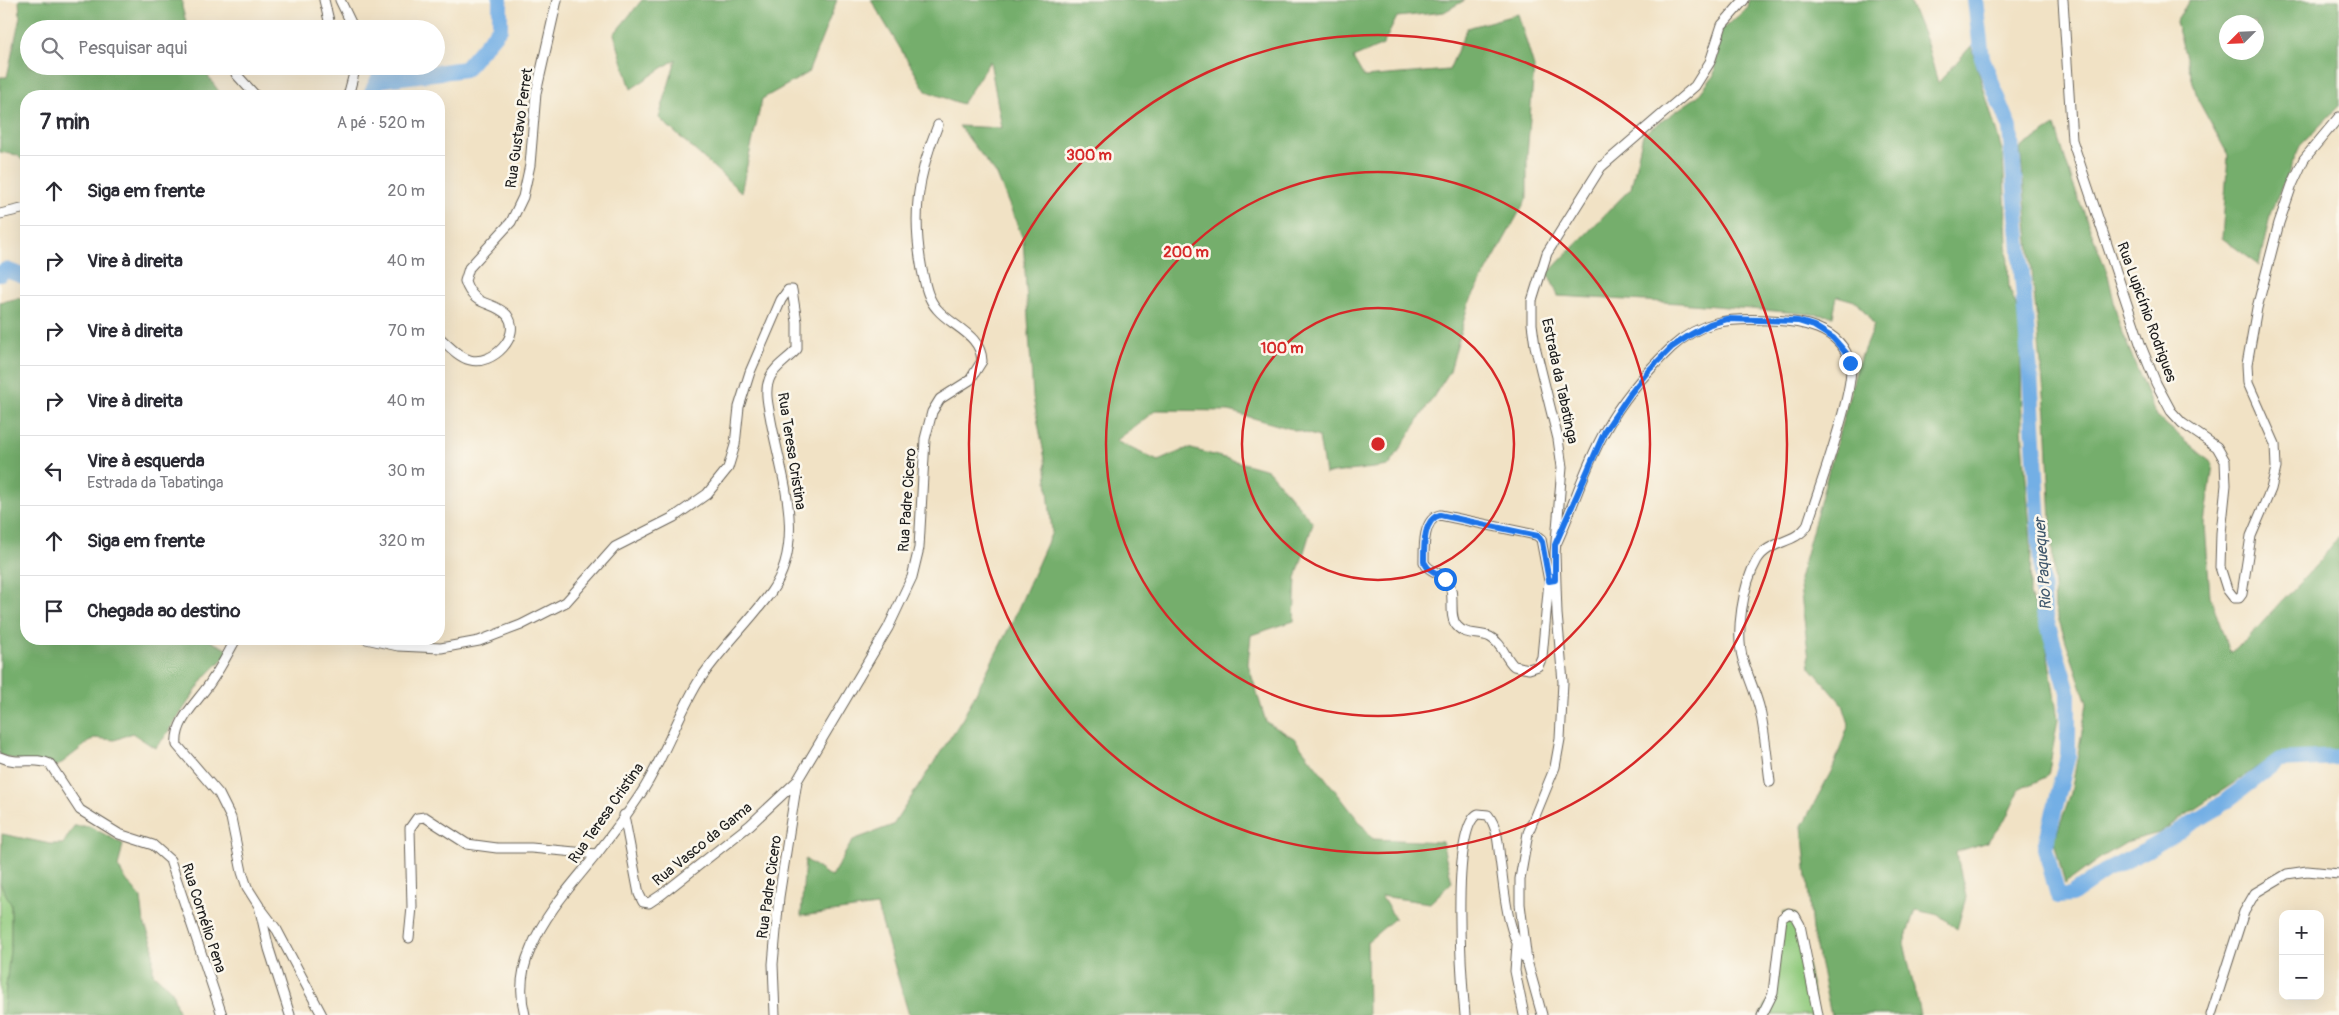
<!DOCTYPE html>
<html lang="pt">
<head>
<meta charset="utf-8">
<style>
	:root { --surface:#fff; --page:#f2f2f3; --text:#2b2b33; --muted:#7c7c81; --line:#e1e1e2 }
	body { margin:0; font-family:Pangolin,sans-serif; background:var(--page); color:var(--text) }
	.controls { position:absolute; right:15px; bottom:15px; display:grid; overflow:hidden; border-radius:10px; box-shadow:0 5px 20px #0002 }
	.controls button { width:45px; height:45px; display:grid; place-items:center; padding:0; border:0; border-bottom:1px solid var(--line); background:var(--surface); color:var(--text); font:25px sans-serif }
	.compass { position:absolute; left:2219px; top:15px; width:45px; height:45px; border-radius:50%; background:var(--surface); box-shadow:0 5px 20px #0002; rotate:246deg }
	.stop { position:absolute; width:15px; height:15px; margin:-11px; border:4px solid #1a73e8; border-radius:50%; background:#fff }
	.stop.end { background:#1a73e8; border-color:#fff; box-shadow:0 1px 5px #0008 }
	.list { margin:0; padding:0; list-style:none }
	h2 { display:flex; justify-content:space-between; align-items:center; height:65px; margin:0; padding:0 20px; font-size:21px }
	h2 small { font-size:16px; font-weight:400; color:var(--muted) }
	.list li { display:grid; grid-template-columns:32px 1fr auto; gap:15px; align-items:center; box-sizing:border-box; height:70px; padding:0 20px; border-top:1px solid var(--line) }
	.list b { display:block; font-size:19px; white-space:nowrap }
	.list p { margin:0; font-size:16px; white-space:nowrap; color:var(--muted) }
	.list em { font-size:16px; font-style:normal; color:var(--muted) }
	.icon { flex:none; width:28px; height:28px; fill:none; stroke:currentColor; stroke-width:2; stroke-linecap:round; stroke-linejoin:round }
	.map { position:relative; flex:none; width:2339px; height:1015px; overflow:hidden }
	.search { position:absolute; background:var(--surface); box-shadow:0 5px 20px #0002; left:20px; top:20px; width:425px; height:55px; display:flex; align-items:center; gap:12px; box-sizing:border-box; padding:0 18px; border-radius:28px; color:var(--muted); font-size:19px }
	.panel { position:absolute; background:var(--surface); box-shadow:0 5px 20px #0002; left:20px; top:90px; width:425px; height:555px; border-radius:20px }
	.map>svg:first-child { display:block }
	.green { fill:#90ca7d; stroke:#56734c }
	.forest { fill:#74ae6c; stroke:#486544; fill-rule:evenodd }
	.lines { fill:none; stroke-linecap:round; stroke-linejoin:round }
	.river { stroke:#73afe5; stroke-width:16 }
	.minor-casing { stroke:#676157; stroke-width:11 }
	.minor { stroke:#fff; stroke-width:9 }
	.route { stroke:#1a73e8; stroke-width:6 }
	.ring { fill:none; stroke:#d62828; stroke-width:2.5 }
	.labels { text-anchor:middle; stroke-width:5; stroke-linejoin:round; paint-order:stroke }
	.street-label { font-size:15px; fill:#1c1c1c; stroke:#fbf7ec }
	.water-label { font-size:16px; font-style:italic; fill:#3f576c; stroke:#fbf7ec }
	.centre { fill:#d62828; stroke:#fbf7ec; stroke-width:2.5 }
	.ring-label { font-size:15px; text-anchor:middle; font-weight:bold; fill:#d62828; stroke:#fbf7ec; stroke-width:5; stroke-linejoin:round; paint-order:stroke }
</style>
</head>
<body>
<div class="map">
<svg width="2339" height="1015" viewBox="0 0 2339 1015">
	<rect width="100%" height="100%" fill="#fbf7ec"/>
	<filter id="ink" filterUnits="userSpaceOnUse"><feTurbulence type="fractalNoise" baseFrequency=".02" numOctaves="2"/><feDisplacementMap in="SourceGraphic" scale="10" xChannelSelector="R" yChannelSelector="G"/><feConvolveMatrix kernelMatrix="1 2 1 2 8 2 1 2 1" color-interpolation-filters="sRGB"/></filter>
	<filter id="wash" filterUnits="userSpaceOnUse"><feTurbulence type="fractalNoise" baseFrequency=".0096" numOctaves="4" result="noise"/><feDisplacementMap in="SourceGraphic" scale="20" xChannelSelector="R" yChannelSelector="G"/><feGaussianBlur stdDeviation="1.12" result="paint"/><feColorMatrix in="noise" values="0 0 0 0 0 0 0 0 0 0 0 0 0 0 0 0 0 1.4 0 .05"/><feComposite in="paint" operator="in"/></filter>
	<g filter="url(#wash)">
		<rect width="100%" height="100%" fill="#f1e2c5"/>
		<!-- green -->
		<path class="green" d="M0 883 11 904V941L3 1015H0Z
			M1784 911 1796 914 1818 1015H1760L1774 993Z"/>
		<!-- forest -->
		<path class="forest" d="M19 0H182V7L188 29H29V66H201L222 96H26V164L17 155 0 152V77H7L20 17Z
			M642 0H837L808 73 762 99 741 192 659 118 676 59 631 89 614 34Z
			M871 0H1465L1444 12 1397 17 1383 45 1353 58 1364 77 1449 70 1467 28 1518 14 1534 67 1527 156V198L1468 305 1450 371 1389 466 1325 474 1319 437 1229 411 1156 410 1116 441 1158 461 1188 448 1268 470 1313 523 1296 578 1294 621 1251 635 1248 664 1266 722 1294 738 1373 839 1442 842 1452 882 1430 903 1381 896 1395 918 1367 942 1368 1015H909L877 906 801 916 805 859 831 877 853 840 893 825 963 718 1013 620 1052 532 1045 459 1033 397 1023 239 997 175 959 126 1002 128 990 61 962 104 926 91Z
			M1749 0H1909L1927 44 1938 83 1971 46 2003 154 2009 287 2020 316 2022 428 2031 542 2030 594 2044 630 2058 719 2048 776 2020 789 2005 820 1987 842 1956 852 1966 897 1957 929 1939 915 1915 910 1904 943 1920 1015H1831L1812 930 1802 826 1833 768 1849 724 1843 705 1810 667 1799 579 1858 364 1874 325 1858 302 1837 296 1833 316 1680 303 1558 296 1548 273 1631 188 1643 134 1698 96 1714 75 1721 30 1748 8Z
			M2190 0H2339V106L2300 146 2271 211 2259 265 2222 238 2228 155 2198 100 2176 22ZM2226 22H2256V52H2226Z
			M2055 126 2073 184 2108 275 2119 324 2156 416 2213 464 2205 524 2210 596 2230 653 2245 641 2321 560 2339 536V751L2277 754 2159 833 2129 841 2099 859 2065 884 2054 841 2071 793 2087 703 2055 609 2046 415 2020 148Z
			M20 298 26 303V639H206L231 651 205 677 164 738 155 748 132 733 115 740 94 738 58 766 27 763 0 755V302Z
			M74 826H89L123 844 118 867 127 881 141 898 144 923 153 944V973L172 991 179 1015H3L11 941V904L0 883 2 834 50 844H63Z"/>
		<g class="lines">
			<!-- river -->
			<path class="river" d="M1975 0 1982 58 2010 128 2030 373 2044 612 2068 692V755L2045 848 2058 896 2071 895 2104 872 2147 850 2214 810 2280 760 2339 757
				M370 96 378 80 465 69 500 28V0
				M0 274 6 270 26 277"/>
		</g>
	</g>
	<g filter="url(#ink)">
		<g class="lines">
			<defs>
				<path id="minor" d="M324 0 331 29
					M340 0 354 29
					M2063 0 2072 140 2141 346 2156 383 2171 411 2182 423 2217 447 2225 461 2226 485 2221 533 2220 567 2227 589 2234 598H2239L2242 594 2251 536 2271 489 2276 468 2275 444 2248 383 2247 364 2257 308 2279 223 2292 185 2304 159 2339 117
					M235 66 236 74 255 95
					M348 96 356 66
					M0 214 26 208
					M439 337C448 345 458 357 470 360 492 366 523 336 507 315 492 300 474 308 465 281L469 268 511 222 523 197 530 165 536 93 557 0
					M1440 515 1536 535 1541 539 1549 581 1542 657 1538 666 1529 669 1514 666C1505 658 1502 643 1490 637 1480 632 1465 636 1457 626 1447 615 1457 594 1447 581 1441 572 1428 572 1424 562 1424 547 1423 519 1440 515Z
					M1557 542C1574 505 1585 466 1605 431 1622 400 1646 372 1671 348 1702 320 1729 318 1769 320 1800 321 1841 327 1850 363 1857 386 1816 497 1807 526 1795 544 1769 540 1757 560 1743 584 1735 633 1743 660 1748 677 1756 693 1760 710 1765 734 1767 758 1770 782
					M236 639C228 653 221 667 212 680 200 700 174 720 177 745L219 794 231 818 242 872 247 887 259 906 269 949 290 1015
					M366 639 398 646 441 648 479 641 521 625 566 602 615 547 674 517 707 494 728 468 735 445 739 407 750 372 781 300 788 290H792L797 322V349C789 359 773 367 769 380 764 392 769 409 771 421 781 475 807 541 771 592 748 624 718 651 697 684 678 716 665 754 645 787 631 810 613 833 596 855 572 885 546 912 531 948 521 970 519 992 525 1015
					M0 757C20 766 33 756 50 764L80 810 119 834 153 845 170 860 222 1015
					M624 815 639 894 643 902 649 903 661 895 750 825 797 781
					M262 910 277 930 322 1015
					M409 938 412 907 410 828 417 818 425 817 467 844 497 848H531L597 854
					M1517 945 1515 971 1524 1015
					M775 1015 773 964 779 897 797 781 888 628 912 577 919 548 925 439 932 412 940 399 970 380 982 361C981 334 952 327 937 309 927 298 925 283 922 270 912 216 917 176 938 125
					M1465 1015C1462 984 1450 827 1478 814L1488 815C1498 828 1498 843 1500 859 1505 894 1506 928 1525 958
					M1542 1015 1527 961 1520 904V879L1528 833 1555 767 1560 739 1563 682 1557 614 1555 554 1562 467 1558 439 1535 346 1532 324V301L1547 253 1601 167 1695 86 1710 62 1722 25 1744 0
					M1762 1015 1773 993 1782 918 1789 913 1795 916 1800 925 1818 1015
					M2211 1015 2244 912 2255 893 2287 874 2307 871 2339 874"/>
			</defs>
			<!-- minor casing -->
			<use href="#minor" class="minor-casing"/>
			<!-- minor -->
			<use href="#minor" class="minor"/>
		</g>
	</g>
	<g class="lines" filter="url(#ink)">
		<!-- route -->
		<path class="route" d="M1445 579 1428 568 1424 562C1424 547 1423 519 1440 515L1538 536 1542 542 1549 581 1555 580V545L1605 431 1630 394 1649 370 1672 347 1690 335 1710 324 1727 319 1798 321 1814 326 1833 338 1846 353 1850 363"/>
	</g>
	<!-- distance rings -->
	<g class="ring">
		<circle cx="1378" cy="444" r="136"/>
		<circle cx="1378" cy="444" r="272"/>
		<circle cx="1378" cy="444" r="409"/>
	</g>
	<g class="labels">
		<!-- street labels -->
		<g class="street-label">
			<text transform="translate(519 128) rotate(-82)" y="5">Rua Gustavo Perret</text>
			<text transform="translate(2147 312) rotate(70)" y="5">Rua Lupicínio Rodrigues</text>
			<text transform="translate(1560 381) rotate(78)" y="5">Estrada da Tabatinga</text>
			<text transform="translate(792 451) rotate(81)" y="5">Rua Teresa Cristina</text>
			<text transform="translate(907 500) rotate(-86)" y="5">Rua Padre Cicero</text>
			<text transform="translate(606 813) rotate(-55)" y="5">Rua Teresa Cristina</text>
			<text transform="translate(702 844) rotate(-39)" y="5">Rua Vasco da Gama</text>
			<text transform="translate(769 887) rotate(-82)" y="5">Rua Padre Cicero</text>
			<text transform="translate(204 918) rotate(72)" y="5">Rua Cornélio Pena</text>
		</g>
		<!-- water labels -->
		<g class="water-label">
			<text transform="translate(2042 564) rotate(-94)" y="6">Rio Paquequer</text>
		</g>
	</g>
	<circle cx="1378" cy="444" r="8" class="centre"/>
	<g class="ring-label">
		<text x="1089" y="160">300 m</text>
		<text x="1186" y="257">200 m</text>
		<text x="1282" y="353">100 m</text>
	</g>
</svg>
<div class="controls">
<button>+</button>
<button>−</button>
</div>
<svg class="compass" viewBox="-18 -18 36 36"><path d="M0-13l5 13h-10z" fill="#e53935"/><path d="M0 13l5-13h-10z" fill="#7c7c81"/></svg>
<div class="stop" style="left:1445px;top:579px"></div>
<div class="stop end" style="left:1850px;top:363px"></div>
<div class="search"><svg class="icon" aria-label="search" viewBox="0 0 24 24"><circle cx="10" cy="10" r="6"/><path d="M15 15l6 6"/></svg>Pesquisar aqui</div>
<section class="panel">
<h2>7 min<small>A pé · 520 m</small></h2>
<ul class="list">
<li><svg class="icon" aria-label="ahead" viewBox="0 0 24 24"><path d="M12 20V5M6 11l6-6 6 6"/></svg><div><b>Siga em frente</b></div><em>20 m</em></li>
<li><svg class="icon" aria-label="right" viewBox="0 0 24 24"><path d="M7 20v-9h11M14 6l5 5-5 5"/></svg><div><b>Vire à direita</b></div><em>40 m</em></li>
<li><svg class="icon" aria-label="right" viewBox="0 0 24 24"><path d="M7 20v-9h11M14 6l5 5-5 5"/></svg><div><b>Vire à direita</b></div><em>70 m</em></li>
<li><svg class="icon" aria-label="right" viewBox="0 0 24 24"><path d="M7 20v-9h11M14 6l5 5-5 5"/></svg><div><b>Vire à direita</b></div><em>40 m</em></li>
<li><svg class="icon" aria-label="left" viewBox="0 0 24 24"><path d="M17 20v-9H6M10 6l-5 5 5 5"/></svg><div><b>Vire à esquerda</b><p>Estrada da Tabatinga</p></div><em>30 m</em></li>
<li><svg class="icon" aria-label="ahead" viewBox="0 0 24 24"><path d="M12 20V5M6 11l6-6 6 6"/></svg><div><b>Siga em frente</b></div><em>320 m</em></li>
<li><svg class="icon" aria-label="arrive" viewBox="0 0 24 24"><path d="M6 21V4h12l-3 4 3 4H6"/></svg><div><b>Chegada ao destino</b></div></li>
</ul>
</section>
</div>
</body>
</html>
